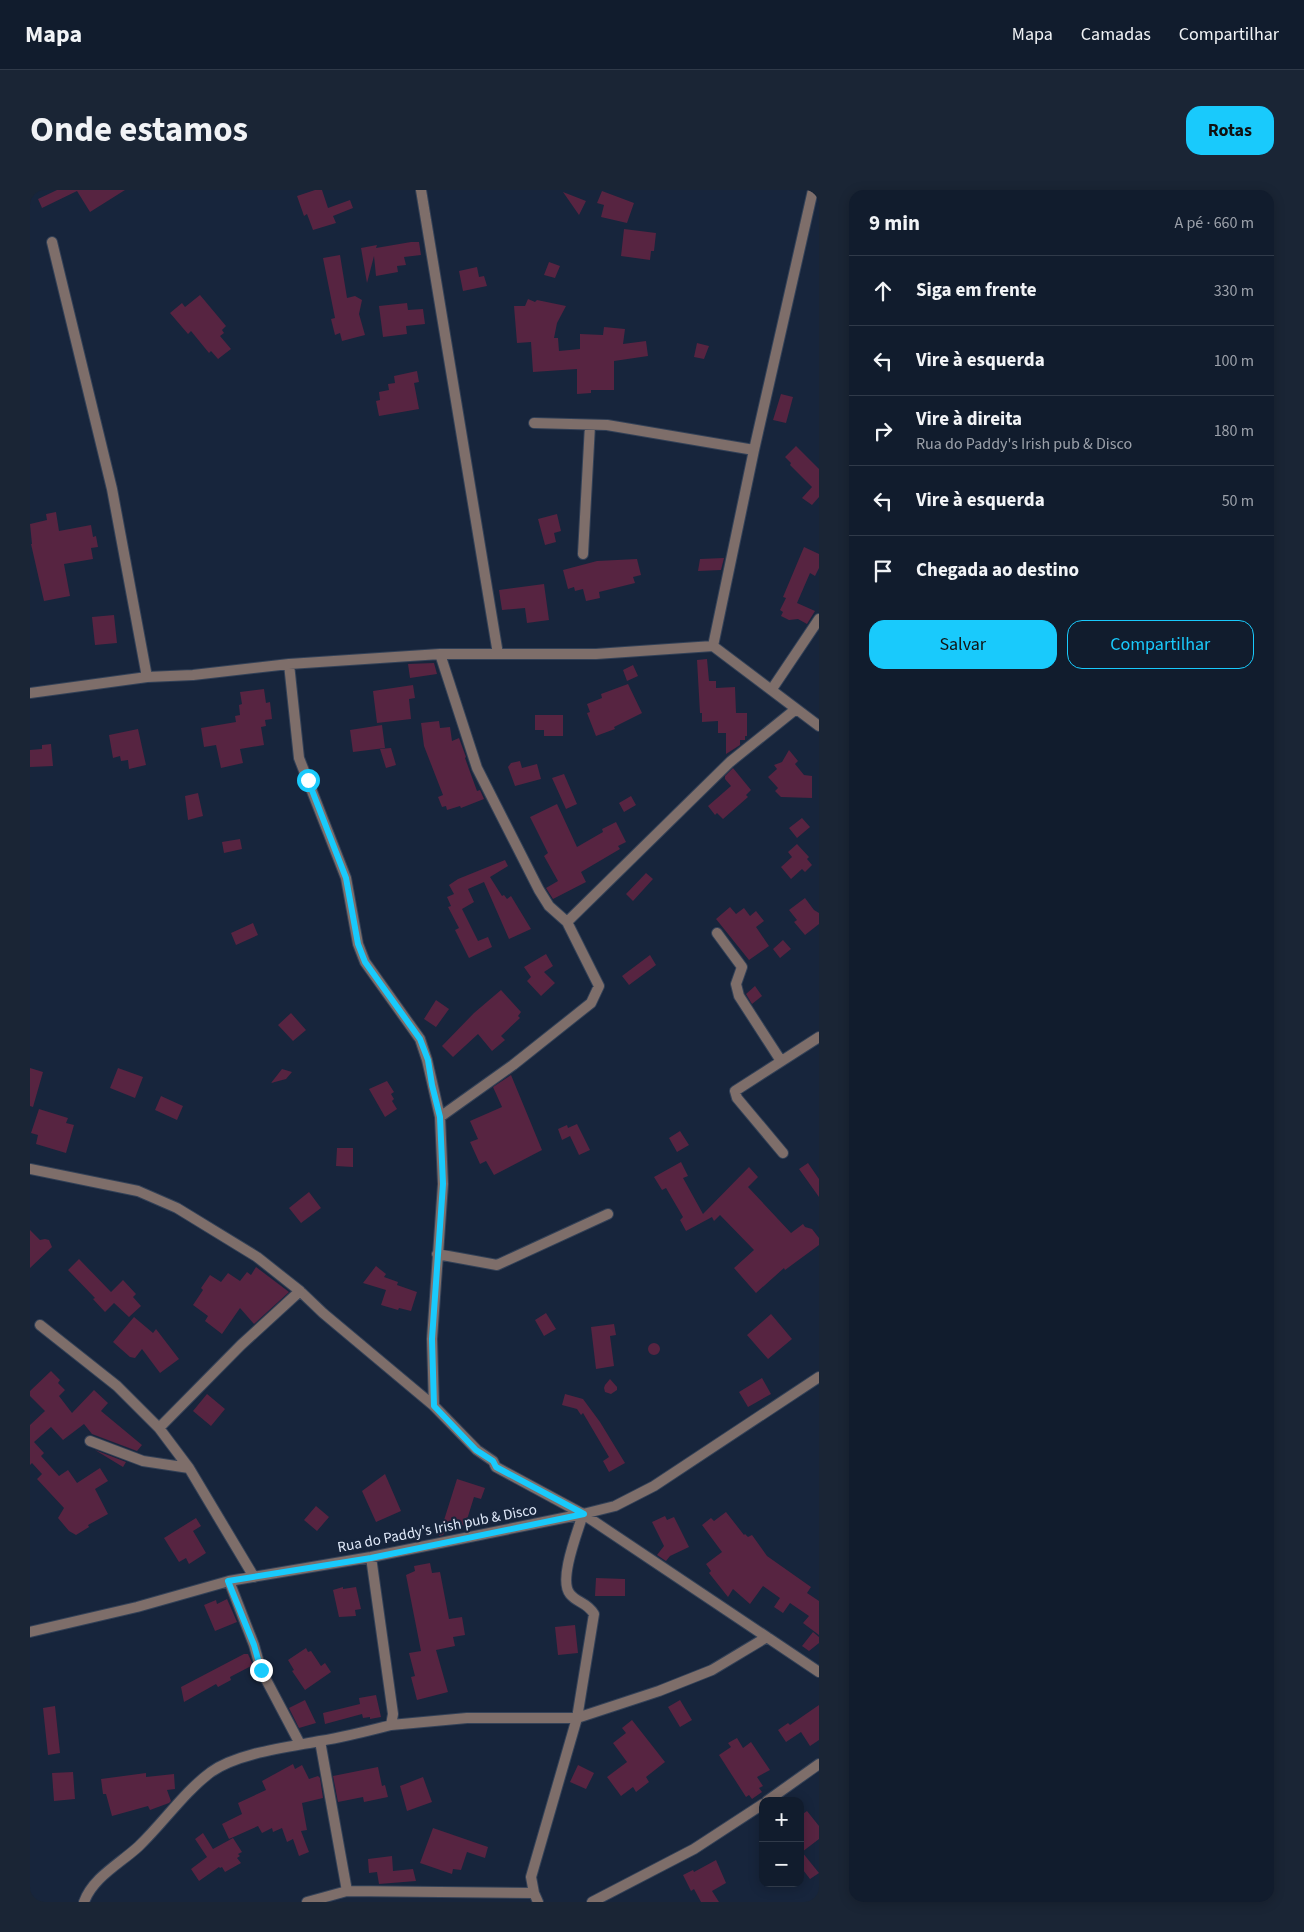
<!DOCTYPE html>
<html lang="pt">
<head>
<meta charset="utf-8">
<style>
	:root { --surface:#111c2d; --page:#1a2535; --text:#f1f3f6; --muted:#9ca1aa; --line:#303a49; --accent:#19cafc }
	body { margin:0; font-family:"Source Sans 3",sans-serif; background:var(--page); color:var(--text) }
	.controls { position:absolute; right:15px; bottom:15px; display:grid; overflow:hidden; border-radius:10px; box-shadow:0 2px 12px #0003 }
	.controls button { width:45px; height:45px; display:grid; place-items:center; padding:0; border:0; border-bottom:1px solid var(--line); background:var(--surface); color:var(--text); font:25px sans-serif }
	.stop { position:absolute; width:15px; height:15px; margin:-11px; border:4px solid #19cafc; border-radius:50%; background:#fff }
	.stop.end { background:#19cafc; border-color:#fff; box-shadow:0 1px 5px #0008 }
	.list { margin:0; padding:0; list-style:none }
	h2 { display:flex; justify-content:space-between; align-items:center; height:65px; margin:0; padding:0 20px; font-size:21px }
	h2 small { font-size:16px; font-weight:400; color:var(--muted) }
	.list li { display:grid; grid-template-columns:32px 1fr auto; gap:15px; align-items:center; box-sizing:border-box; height:70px; padding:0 20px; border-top:1px solid var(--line) }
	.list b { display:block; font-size:19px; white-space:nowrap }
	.list p { margin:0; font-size:16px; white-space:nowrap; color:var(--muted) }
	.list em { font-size:16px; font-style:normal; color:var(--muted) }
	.actions { display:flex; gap:10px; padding:15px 20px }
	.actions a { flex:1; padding:11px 0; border:1px solid var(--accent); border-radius:15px; text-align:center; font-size:18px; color:var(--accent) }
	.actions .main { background:var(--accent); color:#111 }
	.icon { flex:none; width:28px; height:28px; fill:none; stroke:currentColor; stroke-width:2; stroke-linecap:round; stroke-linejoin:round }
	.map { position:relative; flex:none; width:789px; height:1712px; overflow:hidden; border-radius:15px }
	header { display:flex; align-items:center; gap:30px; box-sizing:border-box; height:70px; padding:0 25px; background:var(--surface); border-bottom:1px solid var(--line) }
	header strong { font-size:24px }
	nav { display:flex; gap:28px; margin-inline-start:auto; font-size:18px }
	.intro { display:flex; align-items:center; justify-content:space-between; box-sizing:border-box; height:120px; padding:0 30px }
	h1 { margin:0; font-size:35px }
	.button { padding:12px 22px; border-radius:15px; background:var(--accent); color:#111; font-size:18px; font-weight:700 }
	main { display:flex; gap:30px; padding:0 30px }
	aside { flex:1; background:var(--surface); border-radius:15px; box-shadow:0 2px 12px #0003 }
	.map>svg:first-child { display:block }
	.building { fill:#572441 }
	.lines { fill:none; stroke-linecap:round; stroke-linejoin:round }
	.minor-casing { stroke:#334157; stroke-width:12 }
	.minor { stroke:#7e6e6a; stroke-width:10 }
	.route { stroke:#19cafc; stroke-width:6 }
	.labels { text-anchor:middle; stroke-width:4.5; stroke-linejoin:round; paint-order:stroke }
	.street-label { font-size:15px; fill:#e1eafa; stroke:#17253c }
</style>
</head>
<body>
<header>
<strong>Mapa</strong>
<nav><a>Mapa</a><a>Camadas</a><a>Compartilhar</a></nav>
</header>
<div class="intro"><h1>Onde estamos</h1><a class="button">Rotas</a></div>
<main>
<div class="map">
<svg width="789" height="1712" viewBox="0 0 789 1712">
	<rect width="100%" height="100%" fill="#17253c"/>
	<!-- building -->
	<path class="building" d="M27 0H95L60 22 47 1 12 18 8 9Z
		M285 0H292L298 18 320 10 323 18 303 26 306 33 283 40 277 24 274 26 267 6Z
		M572 1 604 13 597 33 571 27 574 15 567 13Z
		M533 2 556 11 549 25Z
		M594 39 626 43 624 61H621L620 70 591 66Z
		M381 52H389L391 65 374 67 376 75 367 76 368 82 346 86 344 66 337 93 331 58 347 55 346 58Z
		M310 65 317 108 325 106 332 110 329 124 335 145 312 151 310 143 305 145 301 129 305 128 293 68Z
		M519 72 530 76 525 88 514 85Z
		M447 77 449 87 454 86 457 96 433 101 429 81Z
		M170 105 196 136 192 140 194 143 190 146 201 159 188 169 181 161 179 163 161 141 158 144 140 123 152 113 155 117Z
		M498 109 505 112 507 110 536 116 527 133 524 148H528L529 161 550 159V144L573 145 574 137 595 139 593 154 616 151 618 166 584 171V200H561V203L547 204V179L503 182 501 152 487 153 484 116H495Z
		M377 113 378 120 393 119 395 134 376 136 377 144 353 147 349 116Z
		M667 153 679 156 674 169 664 167Z
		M387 181 389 192 384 193 389 219 349 226 346 211 350 210 349 202 359 200 358 194 365 193 364 186Z
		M751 204 763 207 756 233 743 230Z
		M766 256 789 279V307L782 315 772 308 782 297 760 275 761 273 755 267Z
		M26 322 29 341 61 335 63 347 66 346 68 357 61 358 63 369 34 374 40 406 14 411 1 354H2L0 334 17 330 16 324Z
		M527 324 531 341 524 343 526 352 515 355 508 329Z
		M774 357 789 364V378L785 386 780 383 767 413 785 421 777 434 768 429 759 430 751 426 753 422 750 420 756 408 753 407Z
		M694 368 691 380 668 381 670 369Z
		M607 369 611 385 603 387 605 393 569 402 570 408 556 411 553 399 545 401 544 397 538 399 533 380 567 371Z
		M514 394 519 430 497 433 495 418 472 420 469 400Z
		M84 425 87 453 65 455 62 427Z
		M677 469 679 491H686V498L705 497 706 523H717V546H715V550H710V555L696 564V543H688V531L672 532V523H670L667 470Z
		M404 473 407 484 380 488 378 474Z
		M603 475 608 486 597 491 593 480Z
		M598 494 612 523 584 537 585 539 566 546 557 523 560 522 557 514 572 508 571 504Z
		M383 495 385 508 379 509 381 529 347 533 343 501Z
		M234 499 236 513 240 512 242 529 235 530 236 536 231 537 234 555 210 559 213 573 191 578 186 555 174 557 171 538 206 532 205 526 210 525 209 515 212 514 210 502Z
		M505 525H533V546H514V540H505Z
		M409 531 410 538 420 537 422 551 429 548 436 567 435 568 447 601 450 600 454 609 431 618 430 616 417 620 416 616 412 617 408 607 413 605 394 556 391 533Z
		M352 535 355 558 323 562 320 540Z
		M108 539 116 575 99 579 98 570 91 571 90 566 83 568 79 545Z
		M21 554 23 576 0 577V560L12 559V555Z
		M361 558 366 575 356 578 350 559Z
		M759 560 768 571 765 574 774 585 782 586V608L751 607 745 601 748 598 738 587 747 579 744 575 752 572Z
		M490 571 492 578 507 574 511 589 485 596 478 577 481 573Z
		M703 578 721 600 716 605 718 607 693 629 687 623 685 625 678 616 701 596 695 589V586Z
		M534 584 547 614 536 619 522 588Z
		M168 603 173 626 158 630 155 606Z
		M601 606 606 615 594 622 589 613Z
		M527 614 547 657 573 642 572 639 586 632 596 652 588 656 590 659 551 682 556 692 523 709 516 698 528 691 514 666 518 663 500 627Z
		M772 628 780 637 767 648 759 638Z
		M210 649 212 659 194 663 192 652Z
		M767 654 779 667 777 669 782 675 775 682 772 679 761 689 751 677 762 667 758 662Z
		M475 670 478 676 460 687 472 706 474 705 477 709 481 706 501 739 479 749 454 692 438 699 444 712 432 719 448 751 458 747 462 757 439 768 425 740 429 738 418 717 421 716 417 707 424 704 419 695 428 689Z
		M616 683 623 689 603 711 596 704Z
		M775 708 784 720 789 723V734L775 745 764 732 767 730 759 720Z
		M700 717 706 724 714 718 720 726 726 721 734 731 726 737 739 756 719 770 686 729Z
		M223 733 228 745 206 755 201 743Z
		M753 750 761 759 750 768 743 759Z
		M516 764 523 776 514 782 525 793 511 806 497 791 501 787 494 777Z
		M620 765 626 775 599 795 592 786Z
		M725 796 732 806 722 814 716 804Z
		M471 800 491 822 488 826 490 828 471 846 475 850 462 861 448 844 423 867 412 856 444 823Z
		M406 810 419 819 406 837 394 829Z
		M261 823 276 840 263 851 248 835Z
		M0 878 13 882 3 917 0 916Z
		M88 878 113 887 105 908 80 898Z
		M252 879 262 882 256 889 241 893Z
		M481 885 512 960 464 985 456 971 450 974 440 952 448 949 440 931 472 917 463 897Z
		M357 891 364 902 361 904 364 909 362 911 367 919 355 927 339 899Z
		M131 906 153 916 147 930 125 920Z
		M9 919 38 928 36 933 44 935 36 963 6 954 8 945 1 943Z
		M547 934 560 960 549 965 540 946 532 950 528 939 537 935 538 938Z
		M650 941 659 955 647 962 639 948Z
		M307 958H323V977L306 976Z
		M651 972 658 986 653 988 673 1024 719 977 728 987 718 997 761 1043 773 1034 775 1037 782 1039 789 1048V1055L755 1080 754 1078 726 1103 704 1078 724 1060 690 1025 684 1031 682 1027 656 1041 650 1030 653 1027 636 998 632 1000 624 987Z
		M778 973 789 989V1007L769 979Z
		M279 1002 291 1018 271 1033 259 1018Z
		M0 1040 10 1050 15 1049 19 1050 22 1057 0 1078Z
		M49 1069 81 1102 93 1090 106 1104 103 1107 111 1116 99 1127 84 1113 75 1122 63 1109 65 1108 38 1080Z
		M346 1076 356 1084 354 1087 368 1092 367 1095 387 1102 381 1121 369 1118 368 1120 351 1115 356 1100 333 1093Z
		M226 1077 259 1102 224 1134 210 1118 192 1144 175 1131 178 1126 163 1115 173 1100 171 1098 180 1085 191 1092 198 1083 210 1091 217 1082 221 1085Z
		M516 1123 526 1139 514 1146 505 1130Z
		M741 1124 762 1149 738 1169 717 1145Z
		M104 1127 123 1143 126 1139 149 1169 130 1183 112 1159 105 1168 100 1167 83 1152Z
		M584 1134 586 1145 580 1146 584 1176 566 1179 561 1137Z
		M618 1159a6 6 0 1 1 12 0a6 6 0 1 1-12 0Z
		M21 1181 30 1190 28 1193 35 1200 29 1206 42 1223 64 1200 78 1213 71 1221 112 1255 107 1261 62 1244 54 1234 33 1250 21 1237 4 1252 14 1263 11 1266 29 1286 38 1280 47 1293 70 1278 78 1291 65 1299 78 1324 58 1335 59 1337 46 1345 39 1341 28 1328 34 1318 7 1289 12 1284 2 1273 0 1275V1235L15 1221 0 1206V1201Z
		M732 1188 741 1204 718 1217 709 1202Z
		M580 1189 587 1197V1200L581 1204 575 1202 574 1198 575 1195Z
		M177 1204 195 1219 181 1236 163 1221Z
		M535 1204 553 1209 570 1232 595 1273 579 1282 573 1271 579 1267 553 1223 551 1225 547 1219 532 1215Z
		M65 1260 96 1272 93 1277Z
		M355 1284 371 1321 346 1332 332 1301Z
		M427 1289 455 1298 451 1309 444 1307 435 1336 422 1332 413 1345 409 1346Z
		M286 1316 299 1327 287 1341 274 1330Z
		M696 1322 714 1345 715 1344 718 1347 722 1345 737 1366 781 1397 777 1403 789 1411V1445L773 1433 779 1426 760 1413 753 1423 744 1417 750 1408 733 1396 720 1414 703 1399 698 1407 679 1383 681 1381 676 1374 692 1362 672 1335 681 1328 684 1331Z
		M635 1326 637 1330 644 1327 659 1357 640 1366 636 1371 627 1365 634 1356 622 1332Z
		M166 1328 171 1336 163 1341 176 1363 159 1374 156 1368 149 1372 134 1348Z
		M400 1373 402 1383 410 1382 419 1429 432 1427 435 1445 423 1447 425 1456 406 1460 418 1502 387 1510 381 1487 385 1486 379 1463 391 1461 376 1385 385 1381 384 1376Z
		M566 1388 595 1389V1406H565Z
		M313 1397V1399L326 1397 331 1419 325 1420 326 1426 309 1427 303 1400Z
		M197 1409 207 1432 185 1441 174 1415 186 1410 187 1414Z
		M545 1435 548 1463 528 1465 525 1437Z
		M783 1442 789 1447V1453L779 1461 772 1456Z
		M276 1458 278 1462 281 1461 291 1476 295 1473 301 1482 275 1500 262 1481 264 1480 258 1470Z
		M214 1464H218L223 1475 200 1487 201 1490 188 1497 186 1494 154 1512 151 1497Z
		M346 1505 351 1527 340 1529V1527L333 1528 332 1524 295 1534 293 1523 330 1514 329 1508Z
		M275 1510 286 1533 269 1538 259 1518Z
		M650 1510 662 1530 650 1537 638 1517Z
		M789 1515V1550L780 1556 771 1542 756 1552 748 1540 758 1533 760 1535Z
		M25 1516 30 1563 18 1565 13 1518Z
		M602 1530 635 1572 616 1587 619 1592 606 1602 603 1597 591 1606 577 1587 597 1572 583 1553 596 1543 592 1538Z
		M707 1548 713 1558 721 1552 740 1580 727 1587 733 1596 729 1598 732 1602 722 1609 719 1605 716 1607 689 1565 701 1557 698 1553Z
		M263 1574 265 1579 272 1575 279 1589 288 1586 290 1588 293 1608 272 1613 277 1640 271 1641 279 1662 269 1666 263 1649 257 1652 252 1638 243 1642 242 1638 232 1643 228 1636 199 1649 192 1634 212 1624 208 1613 236 1600 232 1591Z
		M548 1575 564 1583 556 1599 540 1592Z
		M348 1577 352 1596 355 1595 358 1607 334 1612 333 1607 308 1612 303 1586Z
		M43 1582 45 1609 24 1611 22 1583Z
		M116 1583V1587L144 1584 145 1599 137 1600 141 1611 139 1613 120 1620 118 1616 82 1626 76 1604H73L71 1589Z
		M393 1587 402 1612 377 1621 370 1596Z
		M777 1621 789 1636V1649L772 1662 789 1683 780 1689 770 1676V1626Z
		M403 1638 458 1657 455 1668 437 1662 431 1680 423 1679 422 1684 390 1673Z
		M173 1643 183 1659 203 1648 212 1662 208 1664 210 1666 207 1668 211 1673 195 1682 192 1677 190 1678 189 1677 169 1691 161 1679 177 1667 165 1649Z
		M362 1666 363 1681 383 1679 386 1691 349 1694 347 1682 339 1683 338 1669Z
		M686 1670 696 1693 682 1701 689 1712H671L664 1699 661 1701 653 1685 663 1680 664 1682Z"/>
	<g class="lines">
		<defs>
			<path id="minor" d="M391 0 468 464
				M22 52 82 299 117 487
				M504 233 577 235 724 260
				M553 364 560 235
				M683 456 724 260 783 0
				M259 474 269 568 316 688 328 754 335 772 390 849 397 870 410 927 413 994 402 1149 404 1216
				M742 499 789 429
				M0 503 117 487 163 485 259 474 410 464H566L683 456 789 536
				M537 732 700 572 766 519
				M687 743 712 777 706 794 709 806 751 871
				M410 927 483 875 561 813 569 796 537 732 519 716 509 700 447 578 410 464
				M753 963 707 908 705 901 789 847
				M0 979 108 1001 147 1018 227 1067 270 1101 293 1123 404 1216 447 1260 463 1271 466 1277 553 1324 789 1482
				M407 1064 467 1075 578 1024
				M10 1135 87 1196 129 1238 159 1278 224 1387
				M129 1238 211 1155 270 1101
				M60 1251 113 1271 159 1278
				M199 1391 224 1455 231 1480 270 1554
				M0 1442 107 1417 199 1391 341 1367 553 1324 585 1316 624 1296 789 1187
				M361 1535 437 1528H547L629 1501 682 1480 737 1447
				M737 1611 789 1574
				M317 1701 504 1703
				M54 1712C63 1687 91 1673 109 1656 134 1632 154 1602 181 1582 208 1563 258 1557 290 1551 314 1547 338 1541 361 1535L363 1524 341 1367
				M277 1712 317 1701 290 1551
				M508 1712 504 1703 501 1687 547 1528 564 1424C557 1412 547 1413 540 1404 528 1390 548 1341 553 1324
				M562 1712 664 1659 733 1614"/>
		</defs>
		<!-- minor casing -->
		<use href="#minor" class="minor-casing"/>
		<!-- minor -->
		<use href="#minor" class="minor"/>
	</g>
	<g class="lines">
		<!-- route -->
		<path class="route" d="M231 1480 224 1455 198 1391 341 1368 554 1324 466 1277 463 1271 446 1260 404 1216 402 1149 413 994 410 927 402 895 398 870 390 849 335 772 328 754 316 688 278 590"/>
	</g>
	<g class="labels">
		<!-- street labels -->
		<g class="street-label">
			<text transform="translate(407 1338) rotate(-11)" y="5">Rua do Paddy's Irish pub &amp; Disco</text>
		</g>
	</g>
</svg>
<div class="controls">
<button>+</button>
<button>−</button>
</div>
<div class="stop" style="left:278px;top:590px"></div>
<div class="stop end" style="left:231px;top:1480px"></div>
</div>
<aside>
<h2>9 min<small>A pé · 660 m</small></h2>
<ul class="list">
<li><svg class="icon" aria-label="ahead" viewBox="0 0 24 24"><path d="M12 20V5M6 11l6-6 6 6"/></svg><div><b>Siga em frente</b></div><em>330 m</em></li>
<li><svg class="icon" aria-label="left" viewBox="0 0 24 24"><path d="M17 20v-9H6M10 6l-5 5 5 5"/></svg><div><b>Vire à esquerda</b></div><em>100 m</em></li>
<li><svg class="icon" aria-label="right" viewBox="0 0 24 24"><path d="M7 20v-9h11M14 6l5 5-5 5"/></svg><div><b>Vire à direita</b><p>Rua do Paddy's Irish pub &amp; Disco</p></div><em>180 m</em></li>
<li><svg class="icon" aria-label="left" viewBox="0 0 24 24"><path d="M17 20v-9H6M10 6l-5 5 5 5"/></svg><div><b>Vire à esquerda</b></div><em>50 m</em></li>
<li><svg class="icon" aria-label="arrive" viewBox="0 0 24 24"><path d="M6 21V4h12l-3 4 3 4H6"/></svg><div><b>Chegada ao destino</b></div></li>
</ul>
<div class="actions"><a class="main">Salvar</a><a>Compartilhar</a></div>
</aside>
</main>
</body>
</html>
